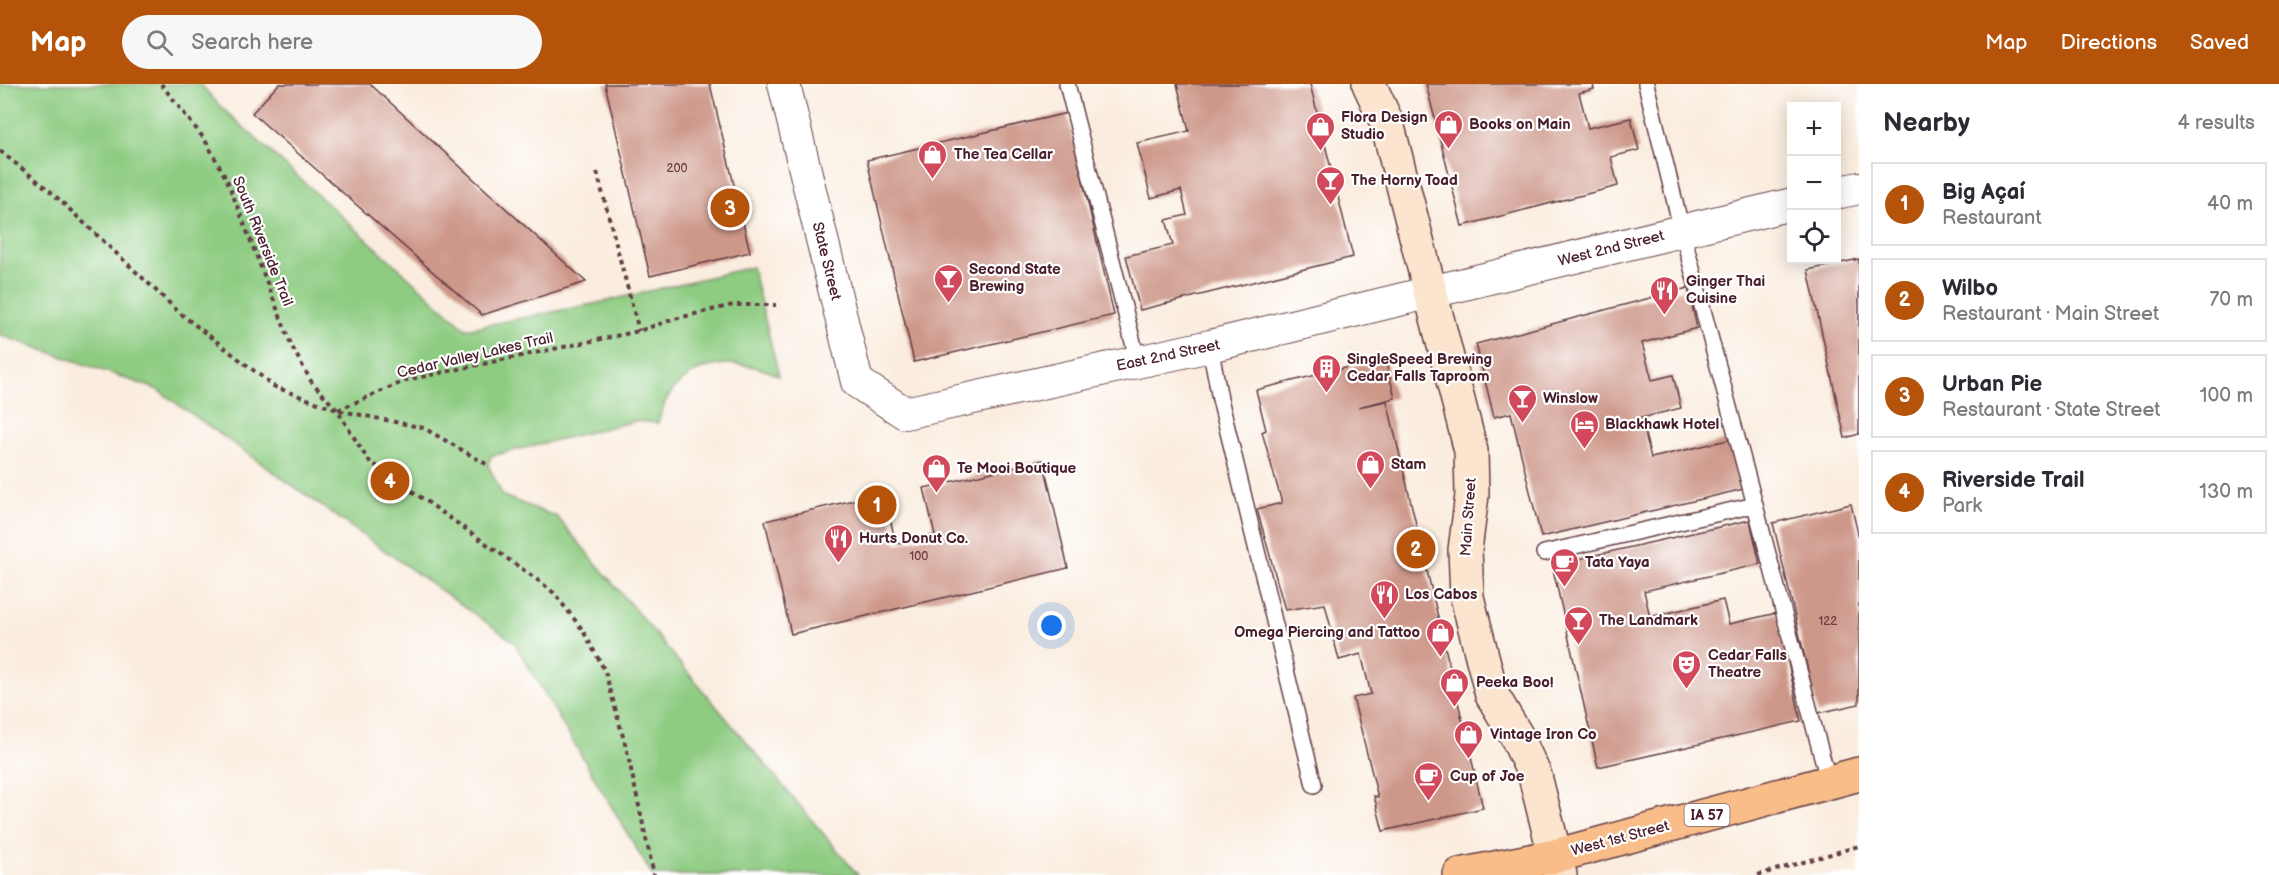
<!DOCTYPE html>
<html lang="en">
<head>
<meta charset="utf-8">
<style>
	:root { --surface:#fff; --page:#f7f7f7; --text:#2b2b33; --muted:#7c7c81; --line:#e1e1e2; --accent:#b45309 }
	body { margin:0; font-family:"Balsamiq Sans",sans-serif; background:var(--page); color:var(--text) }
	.controls { position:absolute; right:18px; top:18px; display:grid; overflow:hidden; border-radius:0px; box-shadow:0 3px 15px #0003 }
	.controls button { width:54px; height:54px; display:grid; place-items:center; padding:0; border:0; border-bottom:2px solid var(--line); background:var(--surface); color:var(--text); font:30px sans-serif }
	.you { position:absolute; left:1052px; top:542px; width:21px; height:21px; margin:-15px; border:4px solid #fff; border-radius:50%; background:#1a73e8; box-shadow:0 0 0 9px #1a73e833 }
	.badge { display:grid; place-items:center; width:39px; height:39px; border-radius:50%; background:var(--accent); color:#fff; font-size:20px; font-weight:700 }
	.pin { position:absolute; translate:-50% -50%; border:3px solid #fff; box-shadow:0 2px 6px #0006 }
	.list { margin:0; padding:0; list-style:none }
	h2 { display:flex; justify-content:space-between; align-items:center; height:78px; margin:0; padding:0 24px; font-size:26px }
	h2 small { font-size:20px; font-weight:400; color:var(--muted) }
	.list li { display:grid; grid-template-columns:39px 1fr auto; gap:18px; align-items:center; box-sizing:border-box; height:84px; margin:0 12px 12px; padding:0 12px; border:2px solid var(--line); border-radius:0px }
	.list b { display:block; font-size:22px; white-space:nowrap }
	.list p { margin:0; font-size:20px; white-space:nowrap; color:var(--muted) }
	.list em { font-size:20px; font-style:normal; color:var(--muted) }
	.icon { flex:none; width:33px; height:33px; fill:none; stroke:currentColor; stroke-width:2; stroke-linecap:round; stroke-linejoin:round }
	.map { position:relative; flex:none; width:1859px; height:791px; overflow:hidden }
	header { display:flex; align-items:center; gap:36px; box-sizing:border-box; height:84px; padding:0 30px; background:var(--accent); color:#fff }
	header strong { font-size:28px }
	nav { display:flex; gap:33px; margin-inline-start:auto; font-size:21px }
	.search { width:420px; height:54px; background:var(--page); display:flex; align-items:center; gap:15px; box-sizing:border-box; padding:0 21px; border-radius:33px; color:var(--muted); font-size:22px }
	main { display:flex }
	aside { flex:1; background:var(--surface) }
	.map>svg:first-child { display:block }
	.green { fill:#8ecc82; stroke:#6c7656; stroke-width:1.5 }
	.building { fill:#cd9789 }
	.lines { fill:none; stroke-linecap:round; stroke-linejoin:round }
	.service-casing { stroke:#643e46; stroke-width:18 }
	.minor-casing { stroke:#643e46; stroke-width:34 }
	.secondary-casing { stroke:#643e46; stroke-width:36 }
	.primary-casing { stroke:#643e46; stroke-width:36 }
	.path { stroke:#643e46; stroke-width:4; stroke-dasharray:4.5 4.5; stroke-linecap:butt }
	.service { stroke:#fff; stroke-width:15 }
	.minor { stroke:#fff; stroke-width:32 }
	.secondary { stroke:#fce5cf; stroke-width:33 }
	.primary { stroke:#f8bd88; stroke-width:33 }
	.labels { text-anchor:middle; stroke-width:4.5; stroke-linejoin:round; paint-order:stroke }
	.number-label { font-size:12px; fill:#6b3d42 }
	.shield { fill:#fff; stroke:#80626b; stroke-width:1.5 }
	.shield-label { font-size:14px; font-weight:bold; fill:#4a1f2b }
	.poi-label { font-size:15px; font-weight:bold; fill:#4a1f2b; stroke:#fff; text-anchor:start }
	.street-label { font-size:15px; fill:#4a1f2b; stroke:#fff }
</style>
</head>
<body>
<header>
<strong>Map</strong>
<div class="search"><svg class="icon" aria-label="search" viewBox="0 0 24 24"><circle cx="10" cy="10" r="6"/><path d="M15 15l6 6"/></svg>Search here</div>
<nav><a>Map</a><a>Directions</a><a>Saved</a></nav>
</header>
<main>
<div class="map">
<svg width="1859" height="791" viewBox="0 0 1859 791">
	<rect width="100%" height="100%" fill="#fff"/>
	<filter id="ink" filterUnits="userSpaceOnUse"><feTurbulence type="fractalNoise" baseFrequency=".0167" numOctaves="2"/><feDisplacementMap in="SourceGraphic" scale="12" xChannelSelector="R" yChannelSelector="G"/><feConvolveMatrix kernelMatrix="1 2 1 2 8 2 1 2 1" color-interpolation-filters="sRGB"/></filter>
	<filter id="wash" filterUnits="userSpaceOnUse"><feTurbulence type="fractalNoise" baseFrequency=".008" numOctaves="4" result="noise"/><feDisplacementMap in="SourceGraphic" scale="24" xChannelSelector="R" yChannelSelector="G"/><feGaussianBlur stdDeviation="1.35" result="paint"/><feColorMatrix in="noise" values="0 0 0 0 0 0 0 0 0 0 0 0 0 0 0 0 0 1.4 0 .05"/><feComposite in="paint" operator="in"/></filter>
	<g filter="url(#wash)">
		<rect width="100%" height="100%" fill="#faeddf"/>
		<!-- green -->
		<path class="green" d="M0 0H200L221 23 466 245 598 219 752 183 779 292C740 274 695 273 668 313 663 320 661 331 658 339L635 337 491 372 488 381 503 412 557 433 858 791H652L514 558 156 305 0 251Z"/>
		<g id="blocks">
			<!-- building -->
			<path class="building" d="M279 0H370L586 198 482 231 252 29Z
				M605 0H710L750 168 650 192Z
				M1177 0H1310L1353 173 1140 226 1126 172 1173 161 1166 136 1187 131 1181 106 1151 114 1137 59 1189 47Z
				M1426 0H1593L1594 5 1579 9 1588 44 1631 34 1639 66 1611 73 1618 102 1462 142Z
				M1067 29 1114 231 914 278 867 76Z
				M1859 175V350L1845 354 1808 186Z
				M1688 204 1697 244 1642 259 1652 296 1673 291 1681 324 1641 334 1651 374 1732 355 1744 405 1541 453 1511 329 1494 333 1476 260Z
				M1385 274 1395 314 1358 323 1387 317 1483 724 1383 747 1374 712 1378 713 1353 614 1371 610 1361 570 1339 576 1325 520 1285 526 1257 425 1282 419 1262 348 1266 346 1256 306Z
				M1043 376 1068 484 791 550 765 437 884 409 896 460 935 451 924 404Z
				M1851 420 1859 454V620L1818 629 1773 439Z
				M1750 436 1760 480 1644 507 1650 533 1723 516 1729 540 1777 529 1801 637 1598 683 1552 481Z"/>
		</g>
	</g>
	<g filter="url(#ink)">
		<use href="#blocks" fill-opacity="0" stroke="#643e46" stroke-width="1.5"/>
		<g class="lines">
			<defs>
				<path id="service" d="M1067 0 1138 278
					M1646 0 1682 147 1829 699
					M1210 262 1220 315 1314 701
					M1544 469 1755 421"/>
				<path id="minor" d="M784 0 857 298 905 329 1210 262 1792 120
					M1836 109 1859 104"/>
				<path id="secondary" d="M1369 0 1387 39 1471 367 1472 411 1465 466 1467 513 1492 611 1516 651 1535 692 1560 791"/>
				<path id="primary" d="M1460 791 1555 772 1859 690"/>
			</defs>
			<!-- service casing -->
			<use href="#service" class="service-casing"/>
			<!-- minor casing -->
			<use href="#minor" class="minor-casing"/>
			<!-- secondary casing -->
			<use href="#secondary" class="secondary-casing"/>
			<!-- primary casing -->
			<use href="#primary" class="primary-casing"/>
			<!-- path -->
			<path class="path" d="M161 0 205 56 227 96 292 263 311 297 337 326 368 376 539 497 554 509 582 545 605 587 627 667 654 791
				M0 67 50 107 181 230 275 303 337 326 424 344 488 381
				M597 88 639 247
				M338 326 407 296 639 247 674 235 733 221H776
				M1758 791 1859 762"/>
			<!-- service -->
			<use href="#service" class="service"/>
			<!-- minor -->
			<use href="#minor" class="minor"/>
			<!-- secondary -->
			<use href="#secondary" class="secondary"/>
			<!-- primary -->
			<use href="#primary" class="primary"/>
		</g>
	</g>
	<!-- icons -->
	<defs>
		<symbol id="shop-pin" viewBox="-11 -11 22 30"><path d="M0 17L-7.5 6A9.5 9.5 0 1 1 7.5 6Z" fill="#d1495b" stroke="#fff"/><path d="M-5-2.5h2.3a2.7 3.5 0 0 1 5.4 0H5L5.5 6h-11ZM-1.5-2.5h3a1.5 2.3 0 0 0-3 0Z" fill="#fff"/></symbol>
		<symbol id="bar-pin" viewBox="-11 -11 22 30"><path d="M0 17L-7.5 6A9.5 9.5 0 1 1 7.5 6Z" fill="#d1495b" stroke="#fff"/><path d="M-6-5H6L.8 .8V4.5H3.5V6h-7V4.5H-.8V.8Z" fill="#fff"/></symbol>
		<symbol id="restaurant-pin" viewBox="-11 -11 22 30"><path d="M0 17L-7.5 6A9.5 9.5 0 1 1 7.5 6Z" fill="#d1495b" stroke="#fff"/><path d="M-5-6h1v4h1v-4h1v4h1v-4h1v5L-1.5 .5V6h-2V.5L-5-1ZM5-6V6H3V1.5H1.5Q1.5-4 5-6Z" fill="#fff"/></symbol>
		<symbol id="building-pin" viewBox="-11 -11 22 30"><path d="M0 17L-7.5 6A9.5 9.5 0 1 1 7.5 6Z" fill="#d1495b" stroke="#fff"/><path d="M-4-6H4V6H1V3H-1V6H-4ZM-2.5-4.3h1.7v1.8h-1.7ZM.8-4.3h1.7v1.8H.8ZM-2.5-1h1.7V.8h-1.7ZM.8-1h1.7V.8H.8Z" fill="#fff"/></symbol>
		<symbol id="hotel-pin" viewBox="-11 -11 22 30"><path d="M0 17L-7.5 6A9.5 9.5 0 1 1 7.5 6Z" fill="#d1495b" stroke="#fff"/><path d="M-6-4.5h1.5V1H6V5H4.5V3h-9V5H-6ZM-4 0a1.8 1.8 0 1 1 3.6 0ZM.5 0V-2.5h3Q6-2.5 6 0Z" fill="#fff"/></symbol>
		<symbol id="cafe-pin" viewBox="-11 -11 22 30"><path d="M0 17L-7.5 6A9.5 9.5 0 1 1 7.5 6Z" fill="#d1495b" stroke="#fff"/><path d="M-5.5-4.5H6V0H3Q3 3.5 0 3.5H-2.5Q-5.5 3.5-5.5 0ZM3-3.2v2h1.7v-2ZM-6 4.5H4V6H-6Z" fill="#fff"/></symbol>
		<symbol id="theatre-pin" viewBox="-11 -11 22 30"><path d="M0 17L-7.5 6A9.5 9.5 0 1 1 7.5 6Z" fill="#d1495b" stroke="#fff"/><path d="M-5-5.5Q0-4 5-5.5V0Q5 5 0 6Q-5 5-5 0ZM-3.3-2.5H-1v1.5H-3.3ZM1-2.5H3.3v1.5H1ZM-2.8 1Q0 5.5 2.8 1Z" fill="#fff"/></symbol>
	</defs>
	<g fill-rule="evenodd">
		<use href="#shop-pin" x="1432" y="24" width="33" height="45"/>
		<use href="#shop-pin" x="1304" y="26" width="33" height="45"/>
		<use href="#shop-pin" x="916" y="54" width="33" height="45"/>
		<use href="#bar-pin" x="1314" y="80" width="33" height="45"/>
		<use href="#bar-pin" x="932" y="178" width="33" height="45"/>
		<use href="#restaurant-pin" x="1648" y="190" width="33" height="45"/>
		<use href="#building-pin" x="1310" y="268" width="33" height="45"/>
		<use href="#bar-pin" x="1506" y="298" width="33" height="45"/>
		<use href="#hotel-pin" x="1568" y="324" width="33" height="45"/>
		<use href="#shop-pin" x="1354" y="364" width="33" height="45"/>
		<use href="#shop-pin" x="920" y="368" width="33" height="45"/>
		<use href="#restaurant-pin" x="822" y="438" width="33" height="45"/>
		<use href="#cafe-pin" x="1548" y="462" width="33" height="45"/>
		<use href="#restaurant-pin" x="1368" y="494" width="33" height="45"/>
		<use href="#bar-pin" x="1562" y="520" width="33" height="45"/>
		<use href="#shop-pin" x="1424" y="532" width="33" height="45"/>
		<use href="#theatre-pin" x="1670" y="564" width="33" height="45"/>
		<use href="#shop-pin" x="1438" y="582" width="33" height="45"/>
		<use href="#shop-pin" x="1452" y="634" width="33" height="45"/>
		<use href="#cafe-pin" x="1412" y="676" width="33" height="45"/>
	</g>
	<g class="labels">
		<!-- number labels -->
		<g class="number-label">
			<text x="677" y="88">200</text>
			<text x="919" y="476">100</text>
			<text x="1828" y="541">122</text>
		</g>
		<!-- shield labels -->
		<rect class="shield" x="1684.5" y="720" width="45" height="22" rx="4.5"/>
		<g class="shield-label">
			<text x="1707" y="736">IA 57</text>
		</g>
		<!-- poi labels -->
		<g class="poi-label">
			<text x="1341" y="38">Flora Design<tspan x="1341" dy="17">Studio</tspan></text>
			<text x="1469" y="45">Books on Main</text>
			<text x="954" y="75">The Tea Cellar</text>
			<text x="1351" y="101">The Horny Toad</text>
			<text x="969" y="190">Second State<tspan x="969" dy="17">Brewing</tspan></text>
			<text x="1686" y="202">Ginger Thai<tspan x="1686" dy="17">Cuisine</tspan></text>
			<text x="1347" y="280">SingleSpeed Brewing<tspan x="1347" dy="17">Cedar Falls Taproom</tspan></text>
			<text x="1543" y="319">Winslow</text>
			<text x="1605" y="345">Blackhawk Hotel</text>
			<text x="1391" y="385">Stam</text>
			<text x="957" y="389">Te Mooi Boutique</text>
			<text x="859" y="459">Hurts Donut Co.</text>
			<text x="1585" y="483">Tata Yaya</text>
			<text x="1405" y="515">Los Cabos</text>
			<text x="1599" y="541">The Landmark</text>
			<text x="1420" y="553" text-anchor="end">Omega Piercing and Tattoo</text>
			<text x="1708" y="576">Cedar Falls<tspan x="1708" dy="17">Theatre</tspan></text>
			<text x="1476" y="603">Peeka Boo!</text>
			<text x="1490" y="655">Vintage Iron Co</text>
			<text x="1450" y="697">Cup of Joe</text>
		</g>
		<!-- street labels -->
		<g class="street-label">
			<text transform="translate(263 157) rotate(68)" y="5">South Riverside Trail</text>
			<text transform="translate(1611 164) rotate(-14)" y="5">West 2nd Street</text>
			<text transform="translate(827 177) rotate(76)" y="5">State Street</text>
			<text transform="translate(475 271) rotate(-13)" y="5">Cedar Valley Lakes Trail</text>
			<text transform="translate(1168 271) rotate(-12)" y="5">East 2nd Street</text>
			<text transform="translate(1468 433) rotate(-86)" y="5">Main Street</text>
			<text transform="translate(1620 754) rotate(-15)" y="5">West 1st Street</text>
		</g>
	</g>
</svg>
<div class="controls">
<button>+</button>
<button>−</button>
<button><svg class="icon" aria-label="locate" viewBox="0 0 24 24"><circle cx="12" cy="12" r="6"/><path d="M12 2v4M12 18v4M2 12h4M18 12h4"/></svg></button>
</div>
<div class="you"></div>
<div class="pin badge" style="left:877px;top:421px">1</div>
<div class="pin badge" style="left:1416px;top:465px">2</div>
<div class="pin badge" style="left:730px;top:124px">3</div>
<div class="pin badge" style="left:390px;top:397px">4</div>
</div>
<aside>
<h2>Nearby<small>4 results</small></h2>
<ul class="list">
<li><span class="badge">1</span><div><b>Big Açaí</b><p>Restaurant</p></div><em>40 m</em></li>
<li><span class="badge">2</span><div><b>Wilbo</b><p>Restaurant · Main Street</p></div><em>70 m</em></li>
<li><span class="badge">3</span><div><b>Urban Pie</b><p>Restaurant · State Street</p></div><em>100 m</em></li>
<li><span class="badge">4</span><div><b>Riverside Trail</b><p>Park</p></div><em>130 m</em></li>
</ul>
</aside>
</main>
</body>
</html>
